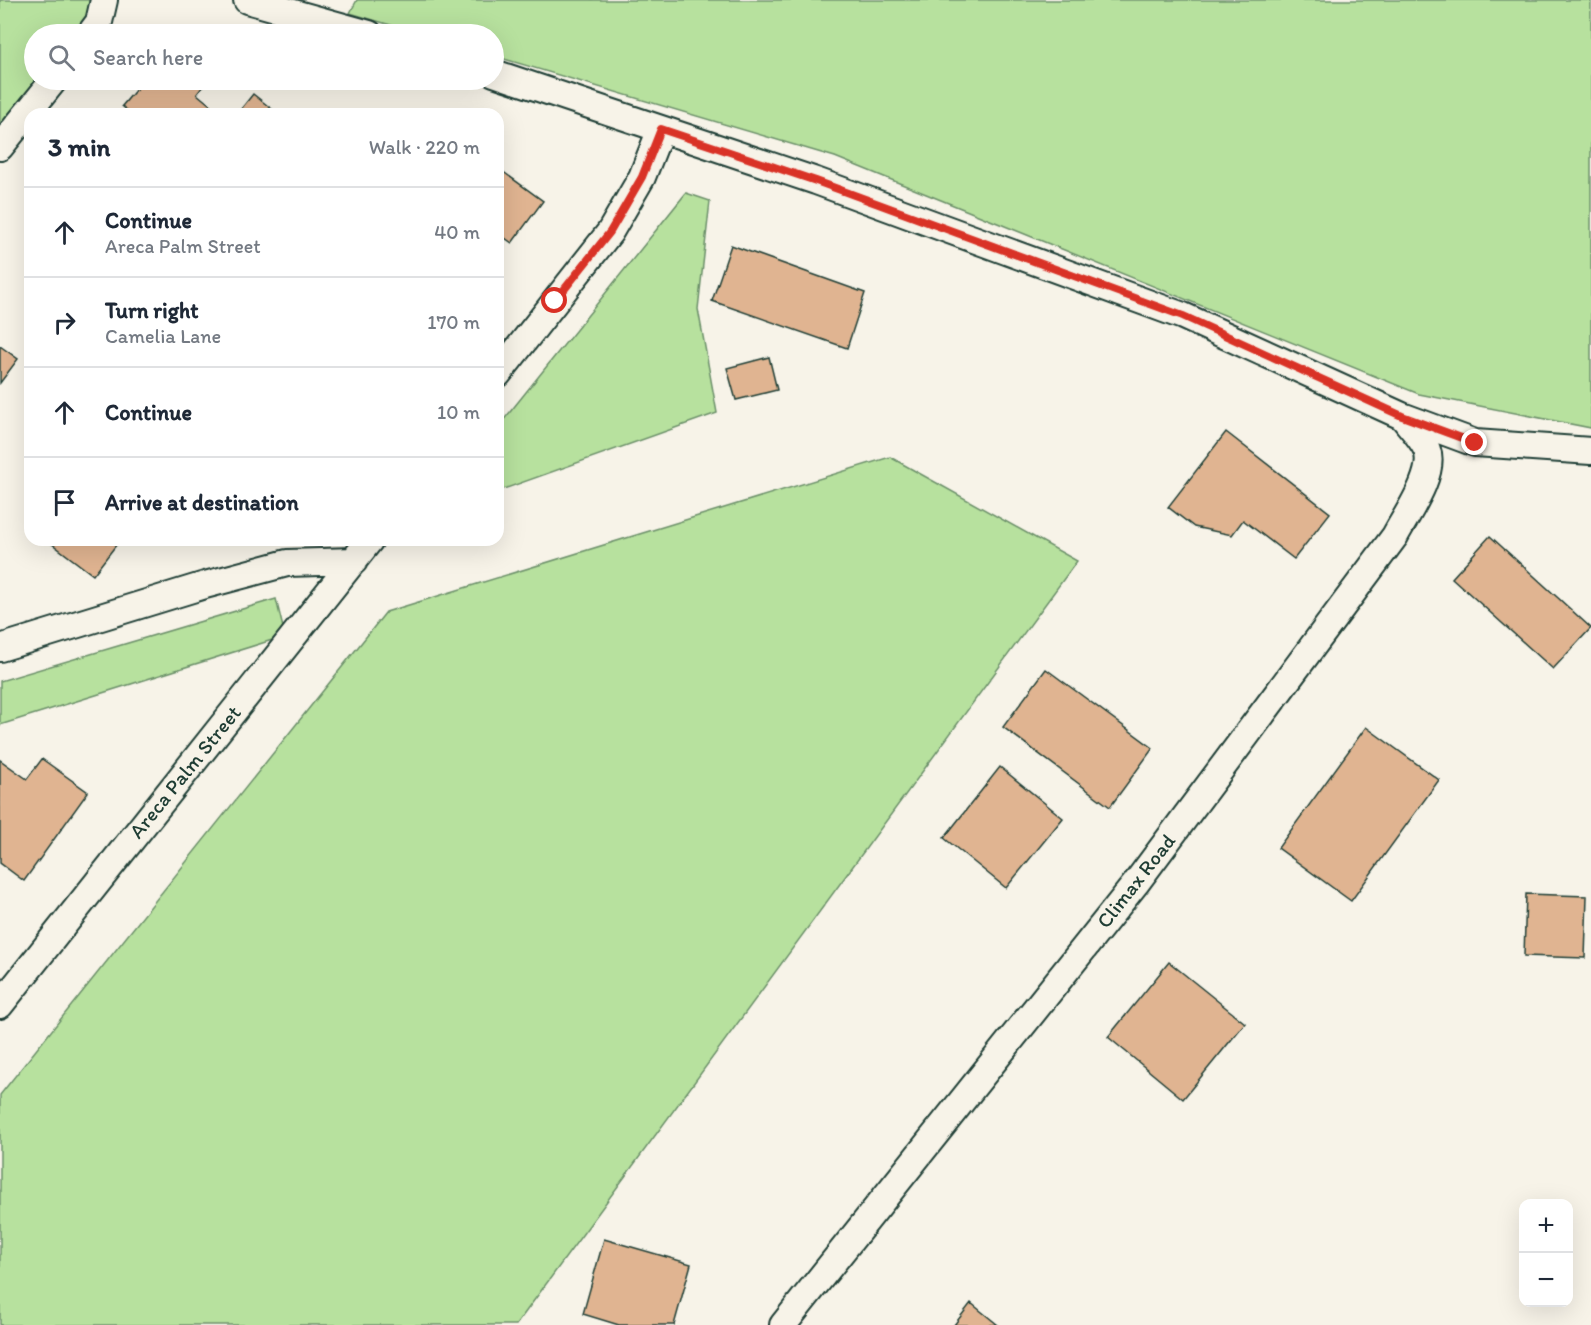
<!DOCTYPE html>
<html lang="en">
<head>
<meta charset="utf-8">
<style>
	:root { --surface:#fff; --page:#f6f6f7; --text:#1f2937; --muted:#747a83; --line:#e0e1e3 }
	body { margin:0; font-family:Itim,sans-serif; background:var(--page); color:var(--text) }
	.controls { position:absolute; right:18px; bottom:18px; display:grid; overflow:hidden; border-radius:12px; box-shadow:0 6px 24px #0002 }
	.controls button { width:54px; height:54px; display:grid; place-items:center; padding:0; border:0; border-bottom:2px solid var(--line); background:var(--surface); color:var(--text); font:30px sans-serif }
	.stop { position:absolute; width:18px; height:18px; margin:-14px; border:4px solid #d93025; border-radius:50%; background:#fff }
	.stop.end { background:#d93025; border-color:#fff; box-shadow:0 2px 6px #0008 }
	.list { margin:0; padding:0; list-style:none }
	h2 { display:flex; justify-content:space-between; align-items:center; height:78px; margin:0; padding:0 24px; font-size:26px }
	h2 small { font-size:20px; font-weight:400; color:var(--muted) }
	.list li { display:grid; grid-template-columns:39px 1fr auto; gap:18px; align-items:center; box-sizing:border-box; height:90px; padding:0 24px; border-top:2px solid var(--line) }
	.list b { display:block; font-size:22px; white-space:nowrap }
	.list p { margin:0; font-size:20px; white-space:nowrap; color:var(--muted) }
	.list em { font-size:20px; font-style:normal; color:var(--muted) }
	.icon { flex:none; width:33px; height:33px; fill:none; stroke:currentColor; stroke-width:2; stroke-linecap:round; stroke-linejoin:round }
	.map { position:relative; flex:none; width:1591px; height:1325px; overflow:hidden }
	.search { position:absolute; background:var(--surface); box-shadow:0 6px 24px #0002; left:24px; top:24px; width:480px; height:66px; display:flex; align-items:center; gap:15px; box-sizing:border-box; padding:0 21px; border-radius:33px; color:var(--muted); font-size:22px }
	.panel { position:absolute; background:var(--surface); box-shadow:0 6px 24px #0002; left:24px; top:108px; width:480px; height:438px; border-radius:18px }
	.map>svg:first-child { display:block }
	.green { fill:#b7e19e; stroke:#6b8f69; stroke-width:1.5 }
	.building { fill:#e0b491; stroke:#1f3d34; stroke-width:1.5 }
	.lines { fill:none; stroke-linecap:round; stroke-linejoin:round }
	.minor-casing { stroke:#1f3d34; stroke-width:30 }
	.minor { stroke:#f7f3e8; stroke-width:26 }
	.route { stroke:#d93025; stroke-width:8 }
	.labels { text-anchor:middle; stroke-width:4.5; stroke-linejoin:round; paint-order:stroke }
	.street-label { font-size:21px; fill:#1f3d34; stroke:#f7f3e8 }
</style>
</head>
<body>
<div class="map">
<svg width="1591" height="1325" viewBox="0 0 1591 1325">
	<rect width="100%" height="100%" fill="#f7f3e8"/>
	<filter id="ink" filterUnits="userSpaceOnUse"><feTurbulence type="fractalNoise" baseFrequency=".0167" numOctaves="2"/><feDisplacementMap in="SourceGraphic" scale="12" xChannelSelector="R" yChannelSelector="G"/><feConvolveMatrix kernelMatrix="1 2 1 2 8 2 1 2 1" color-interpolation-filters="sRGB"/></filter>
	<g filter="url(#ink)">
		<!-- green -->
		<path class="green" d="M0 0H101L85 34H34V80H48L0 141Z
			M357 0H1591V428L1419 394 835 157 494 56V34H421L350 13Z
			M686 193 710 201 698 309 717 413 498 491V427Z
			M890 457 1077 561 516 1325H0V1095L386 612Z
			M276 599 285 636 0 725V681Z"/>
		<!-- building -->
		<path class="building" d="M144 80H204L207 81 197 94 221 114H131L122 106Z
			M253 94 278 114H237Z
			M498 168 543 201 512 243 498 233Z
			M731 245 865 293 847 348 712 301Z
			M0 346 18 359 0 383Z
			M769 357 777 390 736 400 727 368Z
			M1226 432 1330 513 1294 559 1243 520 1232 535 1194 527 1168 507Z
			M1490 536 1591 628 1553 669 1452 578Z
			M47 540H120L93 575Z
			M1046 669 1153 748 1110 807 1003 727Z
			M1366 727 1439 780 1351 901 1278 848Z
			M42 759 88 792 24 881 0 863V760L27 779Z
			M1000 767 1063 818 1006 888 944 838Z
			M1526 894 1587 896 1585 958 1524 956Z
			M1169 962 1245 1023 1183 1099 1108 1037Z
			M604 1239 691 1264 674 1325H619L583 1314Z
			M971 1303 998 1325H954Z"/>
		<g class="lines">
			<defs>
				<path id="minor" d="M247 0 369 34
					M90 34 99 22 104 0
					M494 73 816 181 1183 316 1402 416 1475 443 1591 451
					M0 147 54 80
					M498 374 610 232 642 177 661 129
					M0 648 205 585 287 563 354 561
					M0 1005 370 540
					M783 1325 1136 883 1395 536C1406 515 1436 474 1427 450 1422 438 1410 426 1402 416"/>
			</defs>
			<!-- minor casing -->
			<use href="#minor" class="minor-casing"/>
			<!-- minor -->
			<use href="#minor" class="minor"/>
		</g>
	</g>
	<g class="lines" filter="url(#ink)">
		<!-- route -->
		<path class="route" d="M555 301 610 232 642 177 661 129 816 181 1183 316 1402 416 1475 443"/>
	</g>
	<g class="labels">
		<!-- street labels -->
		<g class="street-label">
			<text transform="translate(185 772) rotate(-51)" y="7">Areca Palm Street</text>
			<text transform="translate(1136 881) rotate(-52)" y="7">Climax Road</text>
		</g>
	</g>
</svg>
<div class="controls">
<button>+</button>
<button>−</button>
</div>
<div class="stop" style="left:555px;top:301px"></div>
<div class="stop end" style="left:1475px;top:443px"></div>
<div class="search"><svg class="icon" aria-label="search" viewBox="0 0 24 24"><circle cx="10" cy="10" r="6"/><path d="M15 15l6 6"/></svg>Search here</div>
<section class="panel">
<h2>3 min<small>Walk · 220 m</small></h2>
<ul class="list">
<li><svg class="icon" aria-label="ahead" viewBox="0 0 24 24"><path d="M12 20V5M6 11l6-6 6 6"/></svg><div><b>Continue</b><p>Areca Palm Street</p></div><em>40 m</em></li>
<li><svg class="icon" aria-label="right" viewBox="0 0 24 24"><path d="M7 20v-9h11M14 6l5 5-5 5"/></svg><div><b>Turn right</b><p>Camelia Lane</p></div><em>170 m</em></li>
<li><svg class="icon" aria-label="ahead" viewBox="0 0 24 24"><path d="M12 20V5M6 11l6-6 6 6"/></svg><div><b>Continue</b></div><em>10 m</em></li>
<li><svg class="icon" aria-label="arrive" viewBox="0 0 24 24"><path d="M6 21V4h12l-3 4 3 4H6"/></svg><div><b>Arrive at destination</b></div></li>
</ul>
</section>
</div>
</body>
</html>
